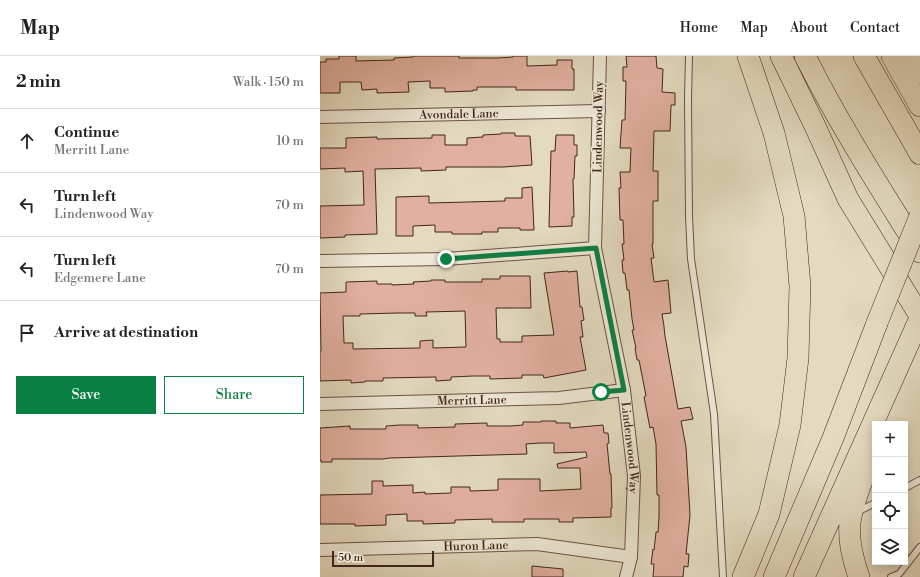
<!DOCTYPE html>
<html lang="en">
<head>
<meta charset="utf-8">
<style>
	:root { --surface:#fff; --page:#f2f2f2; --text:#222; --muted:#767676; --line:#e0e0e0; --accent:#0b8043 }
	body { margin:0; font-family:"Libre Bodoni",serif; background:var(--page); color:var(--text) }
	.controls { position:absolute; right:12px; bottom:12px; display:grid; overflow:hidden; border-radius:0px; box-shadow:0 2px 10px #0003 }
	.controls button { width:36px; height:36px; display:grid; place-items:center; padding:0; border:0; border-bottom:1px solid var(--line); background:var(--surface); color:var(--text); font:20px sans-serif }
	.scale { position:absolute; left:12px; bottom:10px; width:102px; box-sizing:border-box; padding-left:4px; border:2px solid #42261a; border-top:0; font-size:11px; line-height:14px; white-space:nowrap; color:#42261a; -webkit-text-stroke:3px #ede7d5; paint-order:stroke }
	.stop { position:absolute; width:12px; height:12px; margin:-9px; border:3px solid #0b8043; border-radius:50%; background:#fff }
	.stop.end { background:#0b8043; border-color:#fff; box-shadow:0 1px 4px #0008 }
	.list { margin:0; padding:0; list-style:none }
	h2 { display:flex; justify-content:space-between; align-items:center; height:52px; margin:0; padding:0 16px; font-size:17px }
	h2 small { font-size:13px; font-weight:400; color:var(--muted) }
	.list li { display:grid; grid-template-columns:26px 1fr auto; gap:12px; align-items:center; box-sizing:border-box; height:64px; padding:0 16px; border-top:1px solid var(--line) }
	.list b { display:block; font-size:15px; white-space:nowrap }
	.list p { margin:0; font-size:13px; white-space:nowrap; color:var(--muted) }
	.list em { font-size:13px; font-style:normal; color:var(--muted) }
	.actions { display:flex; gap:8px; padding:12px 16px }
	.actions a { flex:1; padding:9px 0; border:1px solid var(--accent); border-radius:0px; text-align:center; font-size:14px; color:var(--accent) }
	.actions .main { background:var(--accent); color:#fff }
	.icon { flex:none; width:22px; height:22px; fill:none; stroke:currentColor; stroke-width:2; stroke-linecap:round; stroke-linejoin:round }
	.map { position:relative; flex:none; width:600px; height:521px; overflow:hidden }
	header { display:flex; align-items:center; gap:24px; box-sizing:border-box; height:56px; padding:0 20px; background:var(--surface); border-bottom:1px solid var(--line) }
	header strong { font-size:19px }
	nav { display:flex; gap:22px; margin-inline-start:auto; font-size:14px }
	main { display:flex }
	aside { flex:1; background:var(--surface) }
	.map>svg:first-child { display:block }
	.building { fill:#e2b0a0; stroke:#42261a; fill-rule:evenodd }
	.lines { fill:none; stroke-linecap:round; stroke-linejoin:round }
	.lane-casing { stroke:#6a5343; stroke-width:8 }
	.street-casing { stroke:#6a5343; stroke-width:14 }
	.highway-casing { stroke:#42261a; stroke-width:22 }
	.lane { stroke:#ede7d5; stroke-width:6 }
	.street { stroke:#ede7d5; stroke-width:12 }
	.highway { stroke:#e3dabf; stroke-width:21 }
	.highway-bridge-casing { stroke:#42261a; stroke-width:22; stroke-linecap:butt }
	.highway-bridge { stroke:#e3dabf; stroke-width:21 }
	.route { stroke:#0b8043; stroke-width:5 }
	.labels { text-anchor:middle; stroke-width:3.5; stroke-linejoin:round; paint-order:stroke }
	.street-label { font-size:12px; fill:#42261a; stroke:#ede7d5 }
</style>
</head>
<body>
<header>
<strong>Map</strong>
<nav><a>Home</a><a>Map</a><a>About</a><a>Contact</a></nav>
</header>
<main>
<aside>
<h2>2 min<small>Walk · 150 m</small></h2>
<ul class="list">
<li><svg class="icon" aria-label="ahead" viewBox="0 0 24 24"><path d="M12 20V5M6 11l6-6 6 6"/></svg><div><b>Continue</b><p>Merritt Lane</p></div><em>10 m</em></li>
<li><svg class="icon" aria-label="left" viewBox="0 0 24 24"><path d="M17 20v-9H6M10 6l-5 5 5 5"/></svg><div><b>Turn left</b><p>Lindenwood Way</p></div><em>70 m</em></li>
<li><svg class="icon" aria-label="left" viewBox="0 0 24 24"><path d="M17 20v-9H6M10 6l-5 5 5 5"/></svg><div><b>Turn left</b><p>Edgemere Lane</p></div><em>70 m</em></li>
<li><svg class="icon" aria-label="arrive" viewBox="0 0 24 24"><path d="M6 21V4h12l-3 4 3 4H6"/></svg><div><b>Arrive at destination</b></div></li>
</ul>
<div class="actions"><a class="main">Save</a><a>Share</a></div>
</aside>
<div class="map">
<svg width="600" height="521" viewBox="0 0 600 521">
	<rect width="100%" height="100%" fill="#e3dabf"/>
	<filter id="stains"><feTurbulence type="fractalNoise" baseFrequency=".005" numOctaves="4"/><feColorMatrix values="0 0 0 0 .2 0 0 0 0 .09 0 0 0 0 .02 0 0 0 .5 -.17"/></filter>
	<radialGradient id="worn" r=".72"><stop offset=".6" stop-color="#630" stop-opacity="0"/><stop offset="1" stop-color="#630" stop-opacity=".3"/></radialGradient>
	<!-- building -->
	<path class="building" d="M19 0H36V5L74 4V2L93 1V0H139V2H178L193 1V0H207V10L237 9V4H252V13H254V34H196V31H157V34H153V35L125 36V32H110V25L88 26 89 36 57 37V33L42 34 41 26H20V37H0V6H6V3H19Z
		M306 0H336L337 12 343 13 342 36 355 37V49H351L350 75H334L333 115H338V145H333V188H332L334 202H331L334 226 348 224 351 257 342 258 344 270V271L345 280 358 353 370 351 373 363 361 365 366 391 370 459 366 498H369L368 511 364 510 363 521H333L334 508H331L333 493 334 494 336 476H338L339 461V439H337L336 388 333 371 330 372 324 341 326 340 319 304H317L315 292H316L312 274H314L312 263 309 234H307L305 217H303L302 204H304L302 188H304L303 164H300L299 132H301L300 116H310L311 92H300L302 64H305L306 25H303V11H307Z
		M181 77H195V80H210L212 109 183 111H126V114L101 115V112L55 113 57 178 25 179V181L0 182V150L44 149 43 115 25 116V112L0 113V92H26V82L57 81V83L112 82V79H125V89H147V82L163 81V79L181 78Z
		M236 79H254V89H257V100H255L254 123H253L254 161H252V170L229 171 231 95H235Z
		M212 131 214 174H200V172H178V176H162V178H132V176H115V169L93 170V180H76V141L109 140V147L185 145V142H202V132Z
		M248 215V216L257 215 260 251H262L264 264 261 265 263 281H260L266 314 224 322 223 319H202V322L170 323V320H153L131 321V324L116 325V321L63 322V325H45V326L31 327V324L0 325V295H1L0 237 26 236V226L57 225V228H72V229L94 228 93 226 111 225V224H125V226H162V223H180V220H210L211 252H176L177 283H180V286H202V280L234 279 224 217ZM145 255 146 291 113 292V284L100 285V292L33 293V287H24L23 260H40V258L78 257H95V260H107L106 256Z
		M221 365H236V367H250V372L283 369 284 377H288L289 387 287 388 290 418H291L292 452H291V461L253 462V466H239V463H204V466H172V463L135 464V467L103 468V465H87V458L66 459V469L35 470V468H0V439L52 438V425H63V430L93 429V437L105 436V438L131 437V431H150V435L178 434V423H220V435L261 433 260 412H238L237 408 267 401 266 396 234 397V387H220L206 388 207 398 70 402 63 403H12V406H1V404H0V372L30 370V373H66V370L80 369H98V372L135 371V368L167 367V370H191L203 369V366H221Z
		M212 510 243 513V521H212Z"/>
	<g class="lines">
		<defs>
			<path id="lane" d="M369 0 368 43 369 160 371 203 394 358 403 521
				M585 432 600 424
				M537 456 555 447
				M571 521 579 518 600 491"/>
			<g id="street">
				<path id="s1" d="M280 0 275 192 304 334 314 420 311 501 306 521"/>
				<path id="s2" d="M0 61 279 55"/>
				<path d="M0 205 126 203 275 192"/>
				<path id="s3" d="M0 348 239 342 304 334"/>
				<path id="s4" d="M0 494 217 488 311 501"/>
			</g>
			<path id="highway" d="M461 0 495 70 528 143 600 260
				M485 0C519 68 560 132 600 196
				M544 0 600 98
				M572 0 600 50
				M590 0 600 17
				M423 521 449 458 470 369 478 302 480 230 474 160 454 77 428 0
				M454 521 513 382 557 267
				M484 521 600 262
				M539 521C533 504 528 485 530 467 532 447 544 422 550 402"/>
		</defs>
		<!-- lane casing -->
		<use href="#lane" class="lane-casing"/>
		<!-- street casing -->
		<use href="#street" class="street-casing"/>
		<!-- highway casing -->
		<use href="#highway" class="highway-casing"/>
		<!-- lane -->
		<use href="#lane" class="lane"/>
		<!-- street -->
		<use href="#street" class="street"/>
		<!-- highway -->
		<use href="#highway" class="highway"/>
		<defs>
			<path id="highway-bridge" d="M557 267 600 160"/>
		</defs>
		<!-- highway-bridge casing -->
		<use href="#highway-bridge" class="highway-bridge-casing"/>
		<!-- highway-bridge -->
		<use href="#highway-bridge" class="highway-bridge"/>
	</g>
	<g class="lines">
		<!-- route -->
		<path class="route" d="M126 203 276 192 304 334 281 336"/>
	</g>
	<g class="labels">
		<!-- street labels -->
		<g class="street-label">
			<text dy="4" stroke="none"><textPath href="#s2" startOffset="139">Avondale Lane</textPath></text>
			<text transform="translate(278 71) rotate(-89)" y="4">Lindenwood Way</text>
			<text dy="4" stroke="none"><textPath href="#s3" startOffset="152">Merritt Lane</textPath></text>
			<text dy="4" stroke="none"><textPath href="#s1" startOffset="395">Lindenwood Way</textPath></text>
			<text dy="4" stroke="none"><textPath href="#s4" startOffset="156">Huron Lane</textPath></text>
		</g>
	</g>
	<rect width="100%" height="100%" filter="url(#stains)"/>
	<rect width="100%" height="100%" fill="url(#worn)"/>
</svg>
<div class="controls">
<button>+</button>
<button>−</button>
<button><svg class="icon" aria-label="locate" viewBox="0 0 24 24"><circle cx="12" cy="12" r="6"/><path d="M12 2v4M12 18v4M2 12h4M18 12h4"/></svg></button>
<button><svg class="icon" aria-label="layers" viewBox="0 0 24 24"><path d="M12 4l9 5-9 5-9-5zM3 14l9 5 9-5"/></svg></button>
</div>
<div class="scale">50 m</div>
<div class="stop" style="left:281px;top:336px"></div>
<div class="stop end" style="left:126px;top:203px"></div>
</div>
</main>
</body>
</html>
